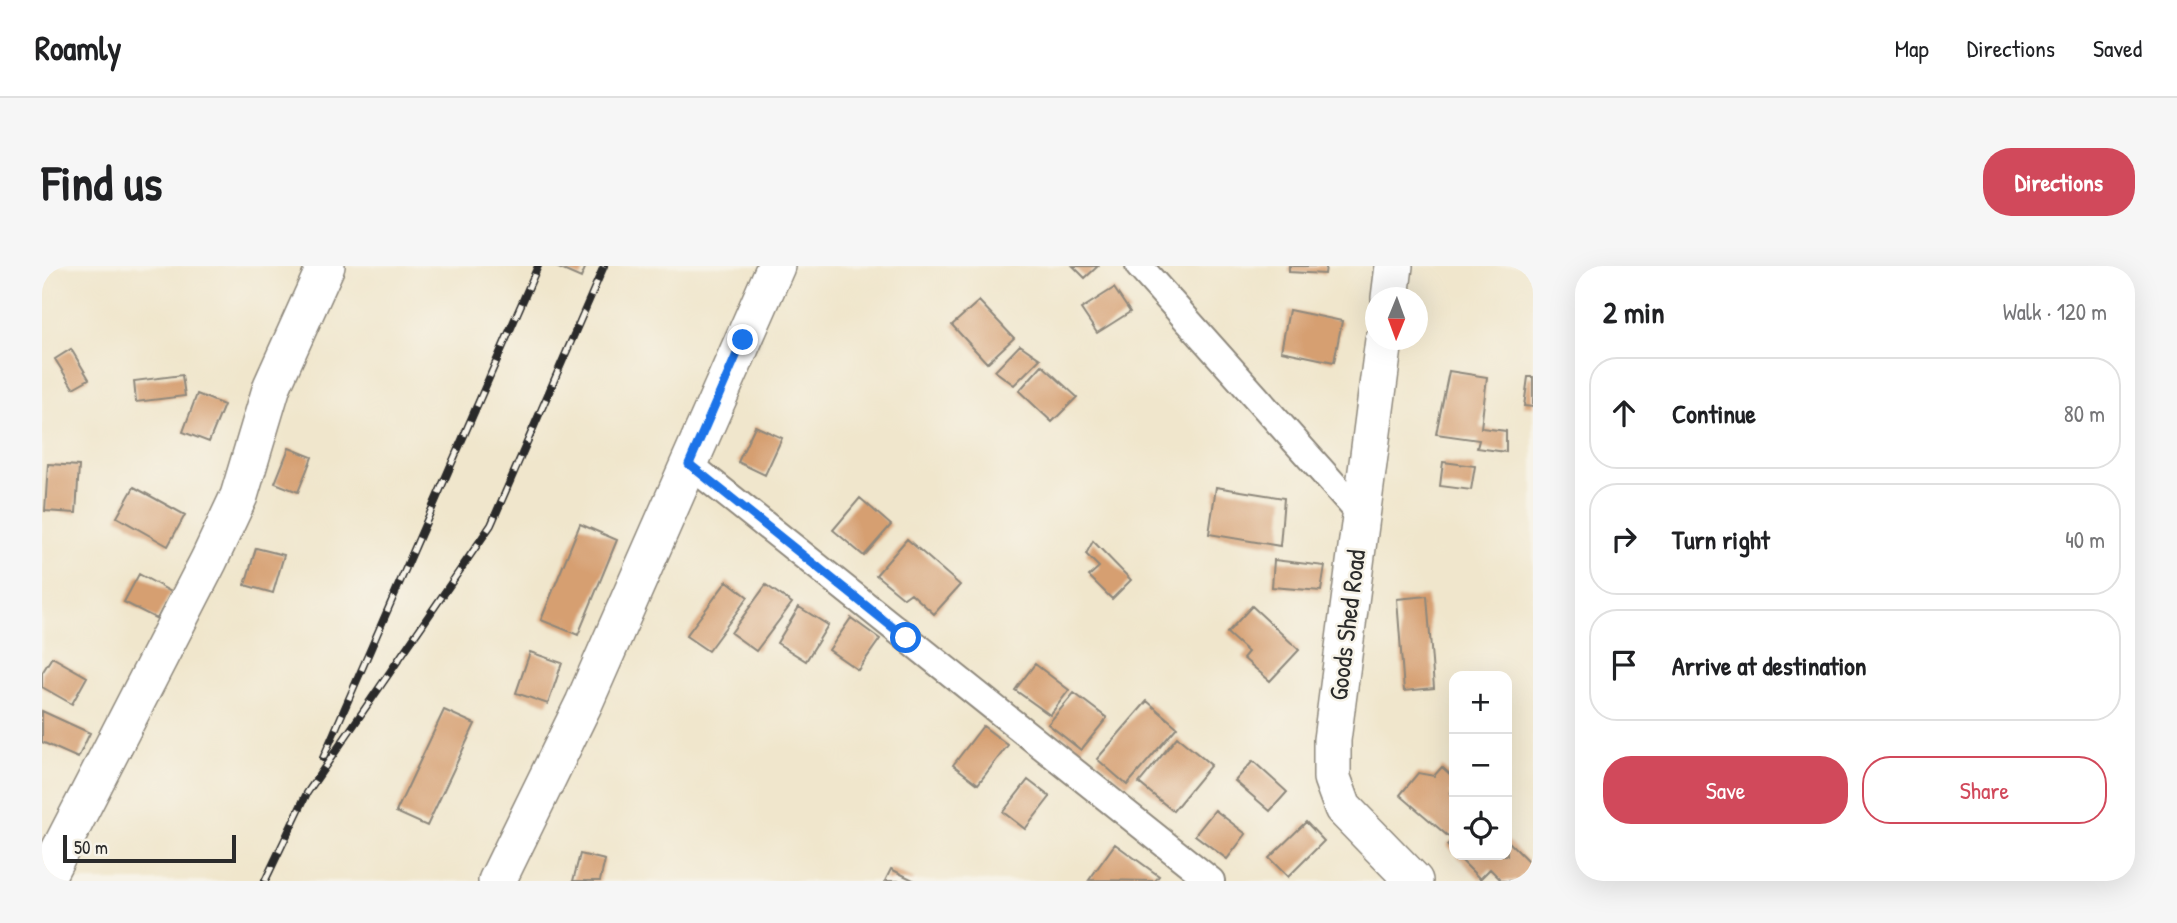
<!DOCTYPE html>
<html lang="en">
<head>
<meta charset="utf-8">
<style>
	:root { --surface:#fff; --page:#f6f6f6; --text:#202124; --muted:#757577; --line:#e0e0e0; --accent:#d1495b }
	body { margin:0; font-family:"Patrick Hand",sans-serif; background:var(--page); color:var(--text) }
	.controls { position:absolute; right:21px; bottom:21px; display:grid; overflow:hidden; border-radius:14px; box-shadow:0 7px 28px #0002 }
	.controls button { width:63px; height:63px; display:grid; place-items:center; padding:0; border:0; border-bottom:2px solid var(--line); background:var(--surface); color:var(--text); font:35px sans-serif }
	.compass { position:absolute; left:1323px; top:21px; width:63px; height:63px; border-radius:50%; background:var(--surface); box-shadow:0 7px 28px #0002; rotate:181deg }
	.scale { position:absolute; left:21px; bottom:18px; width:173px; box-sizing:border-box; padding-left:7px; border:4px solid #2b2b2b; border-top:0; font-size:19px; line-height:24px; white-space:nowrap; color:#2b2b2b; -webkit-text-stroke:5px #f7f3e8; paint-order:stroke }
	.stop { position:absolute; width:21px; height:21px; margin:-16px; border:5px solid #1a73e8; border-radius:50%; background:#fff }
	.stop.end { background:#1a73e8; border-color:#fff; box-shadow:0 2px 7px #0008 }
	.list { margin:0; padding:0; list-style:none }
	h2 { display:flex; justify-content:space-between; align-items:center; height:91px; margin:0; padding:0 28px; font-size:30px }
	h2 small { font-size:23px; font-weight:400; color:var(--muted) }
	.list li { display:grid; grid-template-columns:46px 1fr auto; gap:21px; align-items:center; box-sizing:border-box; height:112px; margin:0 14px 14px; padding:0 14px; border:2px solid var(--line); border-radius:28px }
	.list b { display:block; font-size:26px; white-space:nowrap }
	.list em { font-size:23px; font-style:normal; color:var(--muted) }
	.actions { display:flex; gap:14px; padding:21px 28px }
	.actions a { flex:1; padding:16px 0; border:2px solid var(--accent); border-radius:28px; text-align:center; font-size:24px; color:var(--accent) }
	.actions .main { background:var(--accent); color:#fff }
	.icon { flex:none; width:38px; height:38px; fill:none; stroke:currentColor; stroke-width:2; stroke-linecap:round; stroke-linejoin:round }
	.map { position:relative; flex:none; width:1491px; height:615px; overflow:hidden; border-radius:28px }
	header { display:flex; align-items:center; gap:42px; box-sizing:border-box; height:98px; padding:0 35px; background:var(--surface); border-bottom:2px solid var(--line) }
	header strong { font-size:33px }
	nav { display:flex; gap:38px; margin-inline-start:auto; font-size:24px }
	.intro { display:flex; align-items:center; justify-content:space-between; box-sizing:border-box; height:168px; padding:0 42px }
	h1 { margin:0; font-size:49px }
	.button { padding:18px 32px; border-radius:28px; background:var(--accent); color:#fff; font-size:24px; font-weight:700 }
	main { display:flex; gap:42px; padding:0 42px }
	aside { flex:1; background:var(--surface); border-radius:28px; box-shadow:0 7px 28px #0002 }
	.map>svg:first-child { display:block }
	.building { fill:#d69f71 }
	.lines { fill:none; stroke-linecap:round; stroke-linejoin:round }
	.street-casing { stroke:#8e887c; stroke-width:30 }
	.secondary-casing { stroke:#8e887c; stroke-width:40 }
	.street { stroke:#fff; stroke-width:26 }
	.secondary { stroke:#fff; stroke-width:37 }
	.rail-casing { stroke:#2b2b2b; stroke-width:8 }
	.rail { stroke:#f7f3e8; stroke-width:5; stroke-dasharray:16; stroke-linecap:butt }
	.route { stroke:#1a73e8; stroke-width:9 }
	.labels { text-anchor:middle; stroke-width:5; stroke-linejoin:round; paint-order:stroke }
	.street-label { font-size:26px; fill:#2b2b2b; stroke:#f7f3e8 }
</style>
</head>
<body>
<header>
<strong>Roamly</strong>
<nav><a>Map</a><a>Directions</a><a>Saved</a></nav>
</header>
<div class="intro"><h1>Find us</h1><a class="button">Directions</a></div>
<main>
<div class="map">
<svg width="1491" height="615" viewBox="0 0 1491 615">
	<rect width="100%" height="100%" fill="#f7f3e8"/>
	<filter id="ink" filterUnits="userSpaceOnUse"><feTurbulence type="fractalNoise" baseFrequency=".0143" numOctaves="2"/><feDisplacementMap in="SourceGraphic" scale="14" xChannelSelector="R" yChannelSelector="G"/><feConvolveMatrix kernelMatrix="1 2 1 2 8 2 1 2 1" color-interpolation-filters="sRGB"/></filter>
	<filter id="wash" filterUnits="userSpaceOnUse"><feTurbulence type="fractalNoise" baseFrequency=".00686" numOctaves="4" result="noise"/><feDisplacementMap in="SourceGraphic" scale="28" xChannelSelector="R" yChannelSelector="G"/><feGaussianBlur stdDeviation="1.57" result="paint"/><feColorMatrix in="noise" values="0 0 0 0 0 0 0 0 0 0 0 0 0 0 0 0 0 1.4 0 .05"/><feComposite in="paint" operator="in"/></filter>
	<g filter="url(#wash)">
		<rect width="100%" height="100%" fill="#f0e6cc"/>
		<g id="blocks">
			<!-- building -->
			<path class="building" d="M512 0H544L539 12Z
				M1031 0H1056L1043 12Z
				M1247 0H1284L1283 8 1247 6Z
				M1072 22 1088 46 1055 67 1039 43Z
				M937 35 972 72 945 97 910 59Z
				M1247 44 1300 55 1292 96 1239 85Z
				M978 79 998 93 972 119 953 105Z
				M29 83 47 113 31 122 13 93Z
				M1000 99 1035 131 1010 156 977 125Z
				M1407 105 1445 111 1439 162 1464 165V186L1435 182 1437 174 1394 168Z
				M140 109 143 130 94 136 92 115Z
				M1486 111H1491V141L1482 140Z
				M155 128 182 139 167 176 141 166Z
				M713 160 740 172 723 209 696 196Z
				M247 182 270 191 256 226 233 217Z
				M1401 196 1433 200 1429 224 1398 220Z
				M6 198 37 200 34 247 3 245Z
				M92 221 143 249 126 280 75 251Z
				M1174 221 1242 232 1238 280 1167 268Z
				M818 232 849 259 822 290 791 264Z
				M538 258 575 274 536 369 499 354Z
				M865 273 918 319 892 348 869 327 862 332 834 309Z
				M1051 275 1089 314 1070 333 1047 310 1057 301 1044 288Z
				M214 282 242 289 231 327 203 319Z
				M1232 294 1283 300 1279 325 1230 321Z
				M97 308 129 326 115 353 82 336Z
				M685 315 706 331 666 385 644 370Z
				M724 319 750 337 714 385 689 367Z
				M1385 330 1392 422 1362 425 1355 333Z
				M1210 340 1257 384 1228 415 1201 392 1206 386 1185 367Z
				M757 341 786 359 764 395 735 377Z
				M809 352 838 373 816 404 787 384Z
				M488 386 520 397 506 438 474 427Z
				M10 391 45 411 30 438 0 421V407Z
				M993 398 1027 424 1008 449 973 424Z
				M1032 427 1065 452 1039 484 1006 458Z
				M1105 435 1135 461 1085 519 1055 493Z
				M402 444 433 458 385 560 354 546Z
				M0 445 48 467 36 492 0 476Z
				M941 460 966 479 936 518 911 499Z
				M1135 471 1169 499 1131 545 1097 517Z
				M1211 495 1245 526 1228 545 1193 515Z
				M1400 501 1412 512V522L1408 528 1412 531V565L1407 571 1358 529 1376 507 1392 510Z
				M986 514 1008 531 983 563 961 546Z
				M1173 544 1204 568 1185 593 1153 569Z
				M1264 556 1282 575 1246 611 1227 592Z
				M1412 572V587L1405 579Z
				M1465 574 1490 599 1475 615H1460L1448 603 1438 613 1414 589H1465Z
				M1073 578 1117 610 1113 615 1047 614Z
				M538 588 563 594 558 615H531Z
				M849 603 873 615H843Z"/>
		</g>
	</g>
	<g filter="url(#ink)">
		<use href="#blocks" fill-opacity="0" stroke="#8e887c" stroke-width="2"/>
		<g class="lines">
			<defs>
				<path id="street" d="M1097 0 1319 249
					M647 198 1169 615"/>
				<path id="secondary" d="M1348 32 1352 0
					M1342 74 1290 474V512L1301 542 1372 615
					M2 615 167 294 197 230 230 120 284 0
					M455 615 542 437 734 0"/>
			</defs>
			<!-- street casing -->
			<use href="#street" class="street-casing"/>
			<!-- secondary casing -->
			<use href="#secondary" class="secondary-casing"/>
			<!-- street -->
			<use href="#street" class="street"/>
			<!-- secondary -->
			<use href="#secondary" class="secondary"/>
			<defs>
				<path id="rail" d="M281 492 496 0
					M223 615 265 527 449 259 562 0"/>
			</defs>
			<!-- rail casing -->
			<use href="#rail" class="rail-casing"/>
			<!-- rail -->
			<use href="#rail" class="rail"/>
		</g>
	</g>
	<g class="lines" filter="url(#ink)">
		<!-- route -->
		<path class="route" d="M701 74 647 198 864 372"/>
	</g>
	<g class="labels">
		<!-- street labels -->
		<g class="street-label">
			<text transform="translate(1305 359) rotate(-83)" y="9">Goods Shed Road</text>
		</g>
	</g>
</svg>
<div class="controls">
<button>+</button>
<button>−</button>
<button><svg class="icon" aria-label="locate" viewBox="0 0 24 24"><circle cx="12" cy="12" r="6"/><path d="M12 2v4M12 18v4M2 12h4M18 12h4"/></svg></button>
</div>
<svg class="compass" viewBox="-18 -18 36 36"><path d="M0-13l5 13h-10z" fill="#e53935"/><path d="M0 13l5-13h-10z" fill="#757577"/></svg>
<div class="scale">50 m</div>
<div class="stop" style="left:864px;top:372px"></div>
<div class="stop end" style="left:701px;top:74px"></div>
</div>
<aside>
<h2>2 min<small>Walk · 120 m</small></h2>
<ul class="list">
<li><svg class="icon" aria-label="ahead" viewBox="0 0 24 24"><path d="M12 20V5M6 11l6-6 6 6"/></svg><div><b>Continue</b></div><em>80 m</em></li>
<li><svg class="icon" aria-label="right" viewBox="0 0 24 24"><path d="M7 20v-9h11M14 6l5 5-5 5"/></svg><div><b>Turn right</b></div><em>40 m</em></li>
<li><svg class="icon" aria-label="arrive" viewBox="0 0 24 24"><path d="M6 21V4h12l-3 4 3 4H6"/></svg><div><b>Arrive at destination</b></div></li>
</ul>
<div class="actions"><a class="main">Save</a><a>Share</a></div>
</aside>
</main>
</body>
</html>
